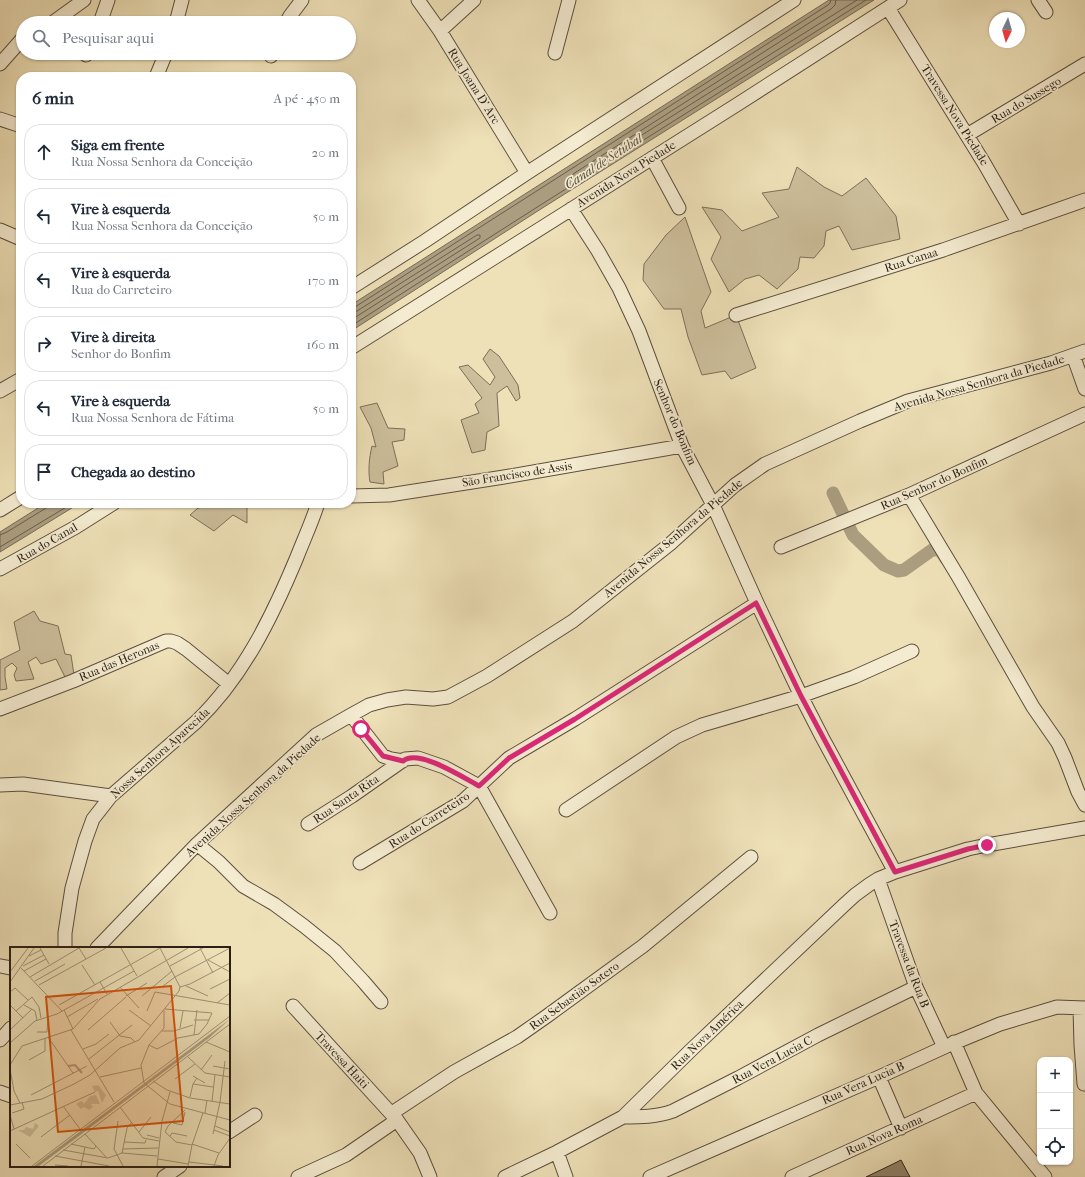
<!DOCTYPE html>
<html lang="pt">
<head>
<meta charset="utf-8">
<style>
	:root { --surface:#fff; --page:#f6f6f7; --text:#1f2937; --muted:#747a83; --line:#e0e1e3 }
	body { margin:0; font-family:"IM FELL French Canon",serif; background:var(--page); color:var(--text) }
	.controls { position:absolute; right:12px; bottom:12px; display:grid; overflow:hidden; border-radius:8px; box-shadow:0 1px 3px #0004 }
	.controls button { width:36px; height:36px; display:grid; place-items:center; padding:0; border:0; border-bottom:1px solid var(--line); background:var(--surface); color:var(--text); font:20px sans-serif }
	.compass { position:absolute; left:989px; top:12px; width:36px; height:36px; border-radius:50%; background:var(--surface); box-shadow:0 1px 3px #0004; rotate:185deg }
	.stop { position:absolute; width:12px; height:12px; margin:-9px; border:3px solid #db2777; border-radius:50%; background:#fff }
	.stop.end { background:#db2777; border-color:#fff; box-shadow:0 1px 4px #0008 }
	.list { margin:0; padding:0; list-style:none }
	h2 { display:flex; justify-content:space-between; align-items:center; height:52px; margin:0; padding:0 16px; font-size:17px }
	h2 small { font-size:13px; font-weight:400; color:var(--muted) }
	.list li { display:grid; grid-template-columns:26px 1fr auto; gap:12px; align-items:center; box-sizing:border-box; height:56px; margin:0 8px 8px; padding:0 8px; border:1px solid var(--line); border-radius:16px }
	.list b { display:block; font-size:15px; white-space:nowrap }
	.list p { margin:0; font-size:13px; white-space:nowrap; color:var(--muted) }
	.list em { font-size:13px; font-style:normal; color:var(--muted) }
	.icon { flex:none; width:22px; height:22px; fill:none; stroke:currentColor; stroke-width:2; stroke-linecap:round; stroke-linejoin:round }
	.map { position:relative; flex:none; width:1085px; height:1177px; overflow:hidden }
	.search { position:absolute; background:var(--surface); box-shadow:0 1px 3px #0004; left:16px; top:16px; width:340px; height:44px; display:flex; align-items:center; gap:10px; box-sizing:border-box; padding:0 14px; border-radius:22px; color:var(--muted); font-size:15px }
	.panel { position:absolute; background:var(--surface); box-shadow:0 1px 3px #0004; left:16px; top:72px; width:340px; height:436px; border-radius:16px }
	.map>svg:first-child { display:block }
	.green { fill:#cdbf9c; stroke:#7c6f59 }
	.water { fill:#ab9e80; stroke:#776b56 }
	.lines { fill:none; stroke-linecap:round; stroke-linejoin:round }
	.shore { stroke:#6a5e4b; stroke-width:1 }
	.canal { stroke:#ab9e80; stroke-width:13 }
	.building { fill:#90836a; stroke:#2a1f16 }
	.minor-casing { stroke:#5b4f3e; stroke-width:15 }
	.minor { stroke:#f4ebd0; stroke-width:13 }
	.route { stroke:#db2777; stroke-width:5 }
	.labels { text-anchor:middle; stroke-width:3.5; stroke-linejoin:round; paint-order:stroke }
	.street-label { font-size:12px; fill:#2a1f16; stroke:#f4ebd0 }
	.water-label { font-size:13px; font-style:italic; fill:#574b3b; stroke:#f4ebd0 }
	.inset-river { fill:none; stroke:#ab9e80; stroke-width:2 }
	.inset-road { fill:none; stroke:#a09377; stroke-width:1 }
	.view { fill:#d5530d; fill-opacity:0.15; stroke:#d5530d; stroke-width:2 }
	.inset-edge { fill:none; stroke:#2a1f16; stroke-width:2 }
</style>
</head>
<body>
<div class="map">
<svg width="1085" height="1177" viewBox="0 0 1085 1177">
	<rect width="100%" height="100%" fill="#eee0b7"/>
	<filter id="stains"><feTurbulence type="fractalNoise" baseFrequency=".005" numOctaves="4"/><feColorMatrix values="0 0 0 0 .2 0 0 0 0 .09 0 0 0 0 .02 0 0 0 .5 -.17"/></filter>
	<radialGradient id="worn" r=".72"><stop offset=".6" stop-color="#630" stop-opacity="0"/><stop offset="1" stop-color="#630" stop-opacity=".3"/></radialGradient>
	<!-- green -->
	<path class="green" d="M797 167 824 187 842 196 866 178 896 216 900 239 852 250 839 226 826 231 824 246 814 258 800 257 798 269 777 289 759 275 745 279 729 292 711 259 721 237 702 207 722 210 742 231 779 217 762 193 789 189Z
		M685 217 711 292 701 311 705 328 736 315 756 368 731 379 725 371 702 375 688 337 681 309H664L643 280 644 264 666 235Z
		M490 349 499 356 518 385 520 398 516 401 507 386 497 393 499 426 487 432 485 450 472 453 461 420 479 413 475 404 482 398 459 367 468 365 490 385 495 377 483 359Z
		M377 403 388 428 405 429 404 440 392 442 398 466 383 472 384 484 370 482C368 470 369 459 372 446L376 447 371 428 360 407Z
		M217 503 228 504 229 503H247V523L233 515 214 531 190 515 198 508Z
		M34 611 40 621 58 626 65 654 71 655 74 675 66 679 56 659 41 664 36 657 28 662 34 679 16 681 14 675 17 668 12 663 5 668V677L7 689 0 690V660L20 650 14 622Z"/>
	<!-- water -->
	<path class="water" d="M829 0H874L544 207 351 331V305Z
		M46 503H80L0 552V532Z"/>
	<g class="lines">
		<!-- shore -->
		<path class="shore" d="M836 0 835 5 831 9 573 174 572 177H575L857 0
			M351 308 355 307 828 5 830 3 831 0
			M351 313 357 311 477 235H480V238L351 320
			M351 326 542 204 866 0
			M0 535 7 532 46 508 48 503
			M0 547 73 503"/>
		<!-- canal -->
		<path class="canal" d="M833 493 853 535 884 565 898 571 904 570 932 550H940L946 559"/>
	</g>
	<!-- building -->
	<path class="building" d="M901 1160 910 1177H866L891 1165Z"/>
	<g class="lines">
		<defs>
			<path id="minor" d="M418 0 440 31 527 173
				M1038 0 1046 12
				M888 8 984 163 1019 224
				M52 23 84 0
				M100 23 108 0
				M176 23 182 0
				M286 23 290 16 302 0
				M440 31 474 0
				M555 53 569 0
				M86 55 87 53
				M271 56 272 53
				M0 64 23 38
				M156 77 166 53
				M0 119 21 126
				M967 135 1085 64
				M652 158 679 208
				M571 209 598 251 619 288 639 331 682 446 713 505 757 603 801 696 822 737 895 872
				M0 230 21 239
				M351 288 425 241 527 173 794 0
				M736 315 943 250 1085 200
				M351 348 738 104 900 0
				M1073 355 1085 389
				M0 391 21 379
				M909 495 959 578 1033 707 1058 743 1065 758 1078 792 1085 805
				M351 496 389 495 504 477 682 446
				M0 510 21 497
				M781 547 909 495 1085 414
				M0 569 76 527 114 503
				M0 709 73 681 166 641H171L177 643 186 649 229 684
				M351 715 383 756 391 759 403 761
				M0 785 23 784 111 796
				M566 810 676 737 702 725 801 696 854 677 912 651
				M308 824 352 796 405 759 418 758 444 767 479 786 550 913
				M197 844 219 862 243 886 274 904 304 926 335 951 363 981 381 1002
				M360 863 463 801 509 758 575 719 757 603
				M878 879 916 987 944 1047
				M65 948V933L72 888 85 841 93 819 111 796 196 722C243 677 272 617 297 557 304 539 312 522 318 503
				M97 948 197 844 316 735 351 715 369 705 387 700 406 697 433 699 448 697 487 676 573 621 670 544 735 485 765 464 860 421 908 401 1051 363 1085 351
				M0 966 11 968
				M293 1006 397 1120 420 1153 430 1177
				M1080 1008 1081 1045 1084 1084
				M0 1040 11 1028
				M954 1042 976 1093 1045 1177
				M879 1077 901 1128
				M0 1092 11 1096
				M392 1113 454 1072 517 1037 547 1016 643 946 751 857
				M623 1117C640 1117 657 1117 673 1111L738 1078 818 1035 916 987
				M229 1132 255 1115
				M557 1152 566 1177
				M164 1177 180 1166
				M298 1177 346 1155 397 1120
				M505 1177 557 1152 623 1117 690 1051 844 905 855 895 870 884 878 879 895 872 968 849 987 845 1085 828
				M650 1177 879 1077 949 1045 1000 1024 1057 1007 1085 1008
				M792 1177 976 1093"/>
		</defs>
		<!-- minor casing -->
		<use href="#minor" class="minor-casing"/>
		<!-- minor -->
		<use href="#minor" class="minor"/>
	</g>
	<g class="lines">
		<!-- route -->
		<path class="route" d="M361 729 383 756 403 761C418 748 464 778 479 786L509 758 575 719 756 603 801 696 895 872 968 849 987 845"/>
	</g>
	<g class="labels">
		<!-- street labels -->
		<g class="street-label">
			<text transform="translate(474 86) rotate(58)" y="4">Rua Joana D' Arc</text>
			<text transform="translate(1026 100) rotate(-31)" y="4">Rua do Sussego</text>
			<text transform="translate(955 115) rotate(58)" y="4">Travessa Nova Piedade</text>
			<text transform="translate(626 174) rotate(-32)" y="4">Avenida Nova Piedade</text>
			<text transform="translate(911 260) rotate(-18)" y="4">Rua Canaa</text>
			<text transform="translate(979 383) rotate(-16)" y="4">Avenida Nossa Senhora da Piedade</text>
			<text transform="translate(675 422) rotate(67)" y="4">Senhor do Bonfim</text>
			<text transform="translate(517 474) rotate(-9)" y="4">São Francisco de Assis</text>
			<text transform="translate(934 483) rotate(-24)" y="4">Rua Senhor do Bonfim</text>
			<text transform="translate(673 538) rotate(-40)" y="4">Avenida Nossa Senhora da Piedade</text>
			<text transform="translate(47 543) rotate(-30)" y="4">Rua do Canal</text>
			<text transform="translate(119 661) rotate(-23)" y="4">Rua das Heronas</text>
			<text transform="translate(160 753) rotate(-42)" y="4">Nossa Senhora Aparecida</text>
			<text transform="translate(253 795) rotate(-42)" y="4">Avenida Nossa Senhora da Piedade</text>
			<text transform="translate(346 799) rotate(-34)" y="4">Rua Santa Rita</text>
			<text transform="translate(429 820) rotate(-33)" y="4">Rua do Carreteiro</text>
			<text transform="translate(909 964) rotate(69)" y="4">Travessa da Rua B</text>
			<text transform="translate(574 996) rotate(-36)" y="4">Rua Sebastião Sotero</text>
			<text transform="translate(707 1035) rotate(-44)" y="4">Rua Nova América</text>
			<text transform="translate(342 1060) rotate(47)" y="4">Travessa Haiti</text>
			<text transform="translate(772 1060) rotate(-28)" y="4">Rua Vera Lucia C</text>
			<text transform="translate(863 1083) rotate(-24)" y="4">Rua Vera Lucia B</text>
			<text transform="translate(884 1135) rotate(-24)" y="4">Rua Nova Roma</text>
		</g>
		<!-- water labels -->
		<g class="water-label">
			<text transform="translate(603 161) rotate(-33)" y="5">Canal de Setúbal</text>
		</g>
	</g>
	<!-- overview -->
	<g transform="translate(10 947)">
		<rect width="220" height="220" fill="#eee0b7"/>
		<path d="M88 138 96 148 92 156 88 144 85 145 82 139ZM86 148 90 157H81L83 160 79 163 74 160 71 162 67 158V156L72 154 74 157 80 149ZM25 176 29 179 20 190 8 183H14L16 180 23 182Z" fill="#cdbf9c"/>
		<path d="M220 72 199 91 29 219H24Z" fill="#ab9e80"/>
		<path class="inset-river" d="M58 119 65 118 72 126"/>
		<path class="inset-road" d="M30 1 39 17M69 1 76 12M111 1 127 29M190 1 203 26M19 9 31 3M198 13 220 25M72 18 85 38M13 19 34 8M160 19 193 1M11 21 52 64M14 24 36 12M0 25 18 1M20 30 69 1M25 34 55 17M0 35 24 1M90 35 97 47M29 38 96 1M153 39 165 30 220 1M176 39 198 49M110 40 129 61M170 40 180 37 220 16M200 42 220 32M0 45 5 41 18 53M116 49 137 36M132 49 162 24M207 56 220 46M0 58 13 71M14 58 25 64 27 73M49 58 150 1M54 63 63 82M119 63 141 79M154 63V81L139 98 131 118 134 136 160 157 220 173M6 64 22 50 29 60 31 71M137 64 145 45 220 58M57 70 88 52M184 73H199M100 75 110 89 121 91 125 95M170 81 173 64M0 83 22 62M61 83 104 155M78 83 116 50M152 84H164L183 78M27 85H37L38 69M184 88 187 63M38 90 63 126M196 95 220 105M0 96 25 74 47 67 124 24M139 98 147 102 168 91 189 87 197 77 202 66 155 62M73 102 86 97 99 87M177 109 195 126 220 130M79 112 122 78M19 113 35 104V91M0 118 12 99 63 82 90 52 178 1M203 119 220 122M0 122 4 144 10 156M191 123 202 108M183 129 195 136M90 130 131 121M165 132 185 117M143 134 157 143 180 151 220 157M183 137 203 140M21 148 77 119M180 150 183 137 187 131M202 154 205 128M210 155 215 114M0 158 32 152 64 137 80 128 110 101 129 93 169 44 170 40 150 1M53 159 70 182M110 160 133 191 149 194M175 163 158 179 155 185 166 195 182 198M2 166 14 162 12 155M195 166 197 153M0 168 4 182M108 174 104 202 113 219M163 176 172 178 175 165M205 179 220 185M204 183 220 189M0 184 85 145M129 185 141 170M75 187 96 210M203 187 210 155M137 188 149 191M160 189 162 186 177 189M31 190 60 168M114 195 135 196 136 193M6 197 20 211M61 197 84 202 86 199M182 197 209 206M113 202 148 201M53 203 98 211 112 206 147 209M112 206 117 181 122 175M45 209 99 219M148 212 178 217M179 215 213 219M45 218 58 219M22 219 220 69M33 219 220 77M71 219 75 200M147 219 152 174 160 145M178 219 182 198 193 166M204 219 208 208 220 191"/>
		<path class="view" d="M161 39 173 174 48 185 36 50Z"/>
		<rect width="220" height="220" class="inset-edge"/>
	</g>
	<rect width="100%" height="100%" filter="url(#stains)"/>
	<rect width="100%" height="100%" fill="url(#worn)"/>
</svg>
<div class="controls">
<button>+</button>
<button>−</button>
<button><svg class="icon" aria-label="locate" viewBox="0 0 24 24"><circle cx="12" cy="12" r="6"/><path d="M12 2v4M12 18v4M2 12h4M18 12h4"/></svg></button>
</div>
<svg class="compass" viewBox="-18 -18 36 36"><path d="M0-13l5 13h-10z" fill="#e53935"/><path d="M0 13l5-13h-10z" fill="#747a83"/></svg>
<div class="stop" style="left:361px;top:729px"></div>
<div class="stop end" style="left:987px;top:845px"></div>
<div class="search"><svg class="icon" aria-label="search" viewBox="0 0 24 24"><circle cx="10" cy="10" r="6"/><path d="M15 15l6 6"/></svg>Pesquisar aqui</div>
<section class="panel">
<h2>6 min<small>A pé · 450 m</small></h2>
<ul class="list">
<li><svg class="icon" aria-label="ahead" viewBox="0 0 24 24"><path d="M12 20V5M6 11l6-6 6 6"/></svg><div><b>Siga em frente</b><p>Rua Nossa Senhora da Conceição</p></div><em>20 m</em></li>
<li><svg class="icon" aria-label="left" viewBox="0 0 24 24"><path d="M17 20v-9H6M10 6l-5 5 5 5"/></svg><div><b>Vire à esquerda</b><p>Rua Nossa Senhora da Conceição</p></div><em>50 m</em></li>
<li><svg class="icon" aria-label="left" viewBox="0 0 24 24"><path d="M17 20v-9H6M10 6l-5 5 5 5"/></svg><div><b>Vire à esquerda</b><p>Rua do Carreteiro</p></div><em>170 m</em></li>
<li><svg class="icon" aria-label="right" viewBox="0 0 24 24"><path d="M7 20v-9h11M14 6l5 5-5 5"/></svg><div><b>Vire à direita</b><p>Senhor do Bonfim</p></div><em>160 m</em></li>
<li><svg class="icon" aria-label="left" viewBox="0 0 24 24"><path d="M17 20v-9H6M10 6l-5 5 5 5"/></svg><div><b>Vire à esquerda</b><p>Rua Nossa Senhora de Fátima</p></div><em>50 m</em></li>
<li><svg class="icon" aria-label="arrive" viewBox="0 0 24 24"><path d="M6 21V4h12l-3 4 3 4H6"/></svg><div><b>Chegada ao destino</b></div></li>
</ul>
</section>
</div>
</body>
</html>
